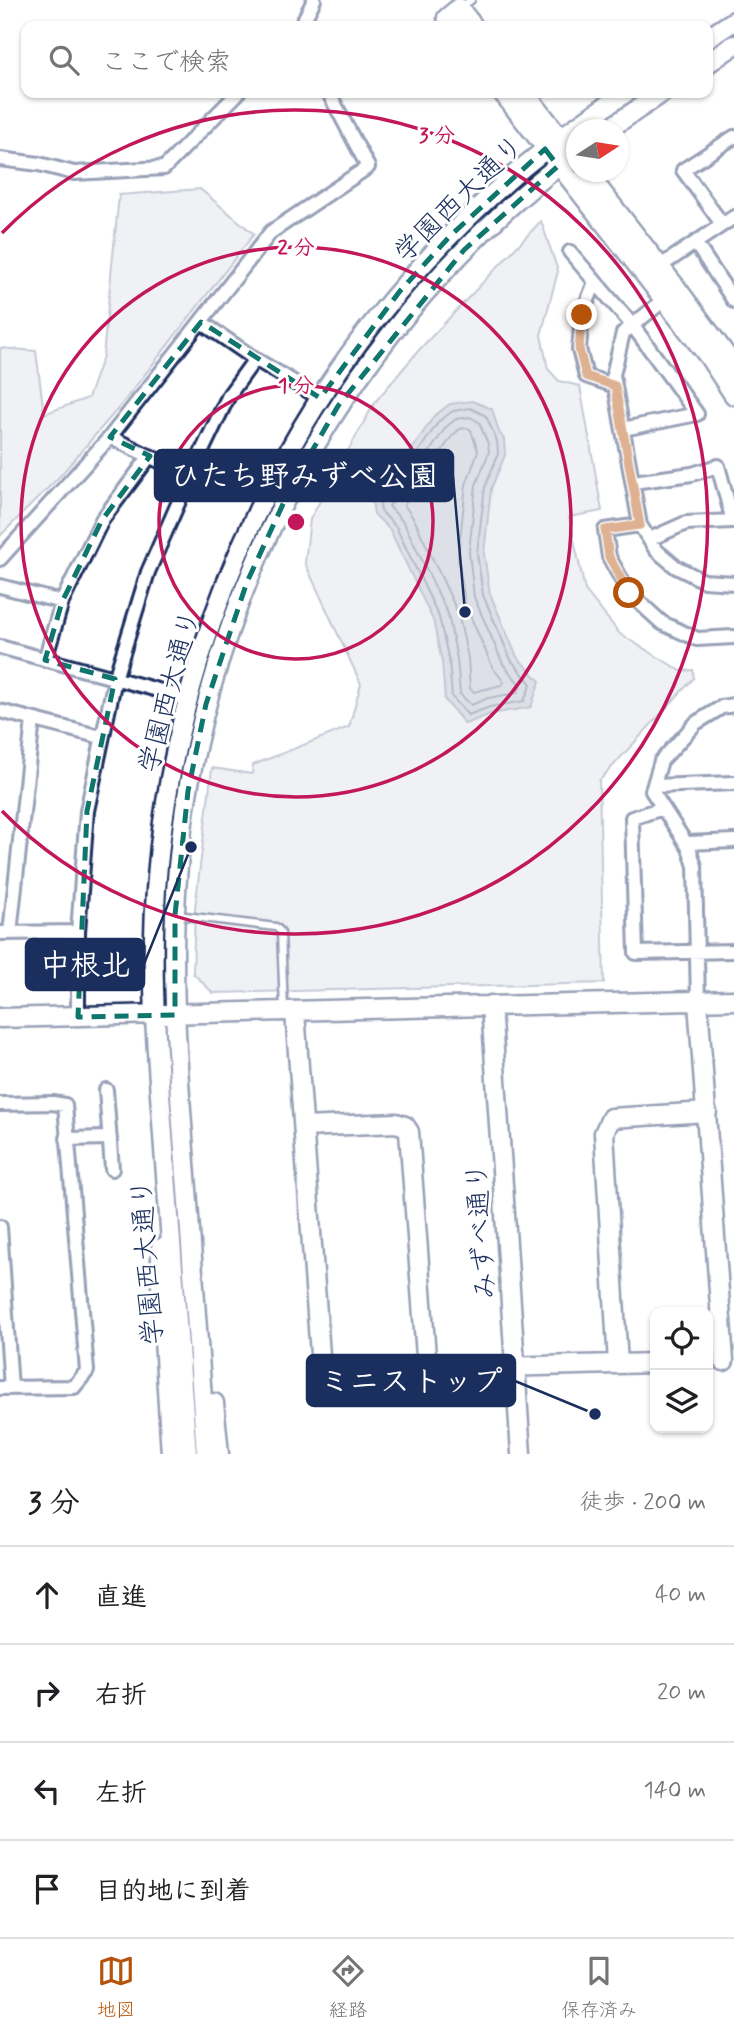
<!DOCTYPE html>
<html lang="ja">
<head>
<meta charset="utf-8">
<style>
	:root { --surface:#fff; --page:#f2f2f2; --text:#202124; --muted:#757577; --line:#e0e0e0; --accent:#b45309 }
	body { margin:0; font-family:Mynerve,"Klee One",sans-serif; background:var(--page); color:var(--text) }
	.controls { position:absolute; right:21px; bottom:21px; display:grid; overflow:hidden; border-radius:14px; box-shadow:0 2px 5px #0004 }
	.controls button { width:63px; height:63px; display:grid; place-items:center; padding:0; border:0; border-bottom:2px solid var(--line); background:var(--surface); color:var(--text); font:35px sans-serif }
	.compass { position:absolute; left:566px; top:119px; width:63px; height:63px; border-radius:50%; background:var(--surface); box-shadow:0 2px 5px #0004; rotate:78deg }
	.stop { position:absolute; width:21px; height:21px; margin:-16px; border:5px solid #b45309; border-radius:50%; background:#fff }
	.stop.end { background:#b45309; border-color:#fff; box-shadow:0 2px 7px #0008 }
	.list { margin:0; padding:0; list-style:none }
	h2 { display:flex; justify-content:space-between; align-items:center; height:91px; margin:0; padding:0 28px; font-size:30px }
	h2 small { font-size:23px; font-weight:400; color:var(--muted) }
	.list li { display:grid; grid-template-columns:46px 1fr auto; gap:21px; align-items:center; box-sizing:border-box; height:98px; padding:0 28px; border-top:2px solid var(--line) }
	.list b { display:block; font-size:26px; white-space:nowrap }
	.list em { font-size:23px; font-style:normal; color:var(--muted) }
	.icon { flex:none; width:38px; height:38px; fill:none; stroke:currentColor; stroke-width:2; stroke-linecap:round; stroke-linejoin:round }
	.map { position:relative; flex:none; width:734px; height:1454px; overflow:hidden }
	.search { position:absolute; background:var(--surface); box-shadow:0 2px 5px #0004; left:21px; right:21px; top:21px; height:77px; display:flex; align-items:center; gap:18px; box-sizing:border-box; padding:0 24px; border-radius:14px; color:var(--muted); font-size:26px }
	.sheet { height:483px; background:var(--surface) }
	nav { display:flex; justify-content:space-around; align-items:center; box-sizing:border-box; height:98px; border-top:2px solid var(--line); background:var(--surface); font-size:19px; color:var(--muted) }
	nav a { display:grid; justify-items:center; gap:4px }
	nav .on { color:var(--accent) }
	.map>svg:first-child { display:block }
	.green { fill:#dee1e7; stroke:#7c88a2; stroke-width:2 }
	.water { fill:#b5bbca; stroke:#77839f; stroke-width:2 }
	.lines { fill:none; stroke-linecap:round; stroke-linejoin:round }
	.shore { stroke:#596789; stroke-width:2 }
	.lane-casing { stroke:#1b2f5e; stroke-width:11 }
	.street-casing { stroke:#1b2f5e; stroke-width:18 }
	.secondary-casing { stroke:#1b2f5e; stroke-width:23 }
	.lane { stroke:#fff; stroke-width:6 }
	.street { stroke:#fff; stroke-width:12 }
	.secondary { stroke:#fff; stroke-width:18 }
	.route { stroke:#b45309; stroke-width:9 }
	.marked { fill:none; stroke:#0f766e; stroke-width:5; stroke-dasharray:14 9; stroke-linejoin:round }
	.ring { fill:none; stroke:#c2185b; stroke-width:3.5 }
	.labels { text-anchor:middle; stroke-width:6; stroke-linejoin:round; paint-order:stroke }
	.street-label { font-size:28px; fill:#1b2f5e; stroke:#fff }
	.centre { fill:#c2185b; stroke:#fff; stroke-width:3.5 }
	.ring-label { font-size:21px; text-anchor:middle; font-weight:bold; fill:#c2185b; stroke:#fff; stroke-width:6; stroke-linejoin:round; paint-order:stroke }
	.leader { fill:none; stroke:#1b2f5e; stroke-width:2.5 }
	.callout-dot { fill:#1b2f5e; stroke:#fff; stroke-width:2.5 }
	.callout { fill:#1b2f5e; stroke:#1b2f5e; stroke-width:2.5 }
	.callout-label { font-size:30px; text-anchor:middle; font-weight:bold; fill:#fff }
</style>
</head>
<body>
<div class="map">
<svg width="734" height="1454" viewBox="0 0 734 1454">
	<rect width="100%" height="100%" fill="#fff"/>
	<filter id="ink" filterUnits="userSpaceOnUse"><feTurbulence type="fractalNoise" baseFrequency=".0143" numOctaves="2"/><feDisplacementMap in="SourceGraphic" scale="14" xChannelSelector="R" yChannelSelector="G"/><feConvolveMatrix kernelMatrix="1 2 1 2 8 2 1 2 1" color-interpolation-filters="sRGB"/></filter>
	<g filter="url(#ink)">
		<!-- green -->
		<path class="green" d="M523 183 525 186 371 349 235 596 164 922 162 981V885L168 821 194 699 237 567 296 449 374 333 456 239 486 216Z
			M200 189 254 234 121 405 60 476 0 536V348L36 351 44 414 88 398 103 356 119 195Z
			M541 221 558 271 541 335 548 369 559 381 580 386 602 511 569 517 585 590 620 634 681 671 693 670 694 678 599 781 604 983 213 993 193 973 195 908 212 768 252 774 253 765 349 727 361 684 305 563 310 519 375 402 419 350Z"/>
		<!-- water -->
		<path class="water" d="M472 401 492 409 499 432 504 439 505 455 491 489 484 554 490 594 517 657 540 681 531 707 491 714 465 724 445 700 442 662 433 620 390 530 374 514 372 500 357 492 363 482 380 491 397 472 434 416 450 404Z"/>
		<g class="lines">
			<!-- shore -->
			<path class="shore" d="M470 408 486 416 497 441 498 454 485 487 477 553 483 595 511 660 531 684 524 701 490 707 468 715 452 697 449 661 439 617 396 527 381 511 379 501 402 476 439 421 453 411Z
				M470 417 479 422 488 444 489 452 476 485 469 552 474 597 503 664 521 686 517 693 488 698 471 705 460 694 457 659 448 614 404 523 389 506 410 481 446 427 456 419Z
				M467 428 471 430 478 451 466 485 458 557 465 604 493 668 504 682 501 685 474 692 470 689 468 658 458 613 414 519 404 505 453 435 460 429Z"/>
			<defs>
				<path id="lane" d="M461 7 471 0
					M177 915 276 927 281 932 284 1010"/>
				<path id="street" d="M301 26 314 0
					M0 159 39 164 74 173 164 168 238 93
					M722 224 683 170 734 137
					M696 244 734 301
					M570 252 633 326 697 414 623 429
					M659 267 734 217
					M595 282 582 315 579 349 586 376 615 386
					M664 300 623 333 613 375 640 525 656 550 676 567 704 581 734 583
					M201 322 255 359 320 398
					M110 437 190 476
					M633 482 692 474 718 466 733 521 686 523 650 539
					M640 525 605 530 609 557 629 593 662 623 697 639 734 637
					M0 559 110 437 271 232 368 167 329 93
					M0 586 62 602
					M0 647 187 698
					M45 660 62 602 102 520 150 456
					M0 711 101 737
					M654 786 734 783
					M663 808 632 818 636 953 734 951
					M687 843 734 841
					M0 933 78 932
					M10 933 33 720
					M698 1002 695 866 689 848 652 791 661 761 696 723 722 707 734 705
					M78 1017V932L87 811 115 679 148 572 190 476 229 395 255 359
					M106 1090 112 1169
					M0 1104 53 1103 65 1105 87 1371 74 1387 0 1388
					M67 1139 110 1138
					M0 1227 11 1388"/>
				<path id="secondary" d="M453 26 447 18 459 8 473 26
					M708 38 734 21
					M708 63 734 45
					M503 93 709 357 734 395
					M525 93 566 145
					M607 130 662 93
					M586 172 678 290 734 366
					M698 1002 724 1361
					M491 1005 521 1454
					M295 1012 320 1355C323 1366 326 1369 336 1371L655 1363
					M0 1018 734 1000
					M304 1127 396 1123 405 1126 409 1132 427 1369
					M161 1248V1291L171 1454
					M618 1364 604 1133 611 1118 707 1112
					M214 1403 219 1454
					M187 1454C179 1352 171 1250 164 1149 159 1077 152 1006 154 935 158 746 219 558 319 400 370 318 442 238 514 175 549 145 587 119 625 93
					M206 1454C199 1366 194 1277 187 1189 179 1081 168 973 178 866 203 586 353 319 576 152"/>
			</defs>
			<!-- lane casing -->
			<use href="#lane" class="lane-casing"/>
			<!-- street casing -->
			<use href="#street" class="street-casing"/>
			<!-- secondary casing -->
			<use href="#secondary" class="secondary-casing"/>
			<!-- lane -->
			<use href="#lane" class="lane"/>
			<!-- street -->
			<use href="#street" class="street"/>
			<!-- secondary -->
			<use href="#secondary" class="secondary"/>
		</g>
	</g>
	<g class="lines" filter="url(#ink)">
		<!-- route -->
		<path class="route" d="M582 315 579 349 586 376 615 386 640 525 605 530 609 557 629 593"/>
	</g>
	<!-- marked area -->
	<path d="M0 0H734V1454H0ZM545 149 558 166 464 250 338 406 290 489 247 582 206 704 188 791 175 915V1015L78 1017 87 811 115 679 45 660 62 602 102 520 150 456 110 437 201 322 320 398 400 291 450 236Z" fill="#fff" fill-opacity=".55" fill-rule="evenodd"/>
	<path class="marked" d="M545 149 558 166 464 250 338 406 290 489 247 582 206 704 188 791 175 915V1015L78 1017 87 811 115 679 45 660 62 602 102 520 150 456 110 437 201 322 320 398 400 291 450 236Z"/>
	<!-- distance rings -->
	<g class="ring">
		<circle cx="296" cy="522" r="137"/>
		<circle cx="296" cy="522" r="275"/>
		<path d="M2 233A412 412 0 1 1 2 811"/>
	</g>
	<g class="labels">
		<!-- street labels -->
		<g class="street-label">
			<text transform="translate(458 198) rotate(-44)" y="10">学園西大通り</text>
			<text transform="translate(168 691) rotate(-75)" y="10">学園西大通り</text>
			<text transform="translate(480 1231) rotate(-94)" y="10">みずべ通り</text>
			<text transform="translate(146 1262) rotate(-94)" y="10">学園西大通り</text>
		</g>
	</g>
	<circle cx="296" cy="522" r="10" class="centre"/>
	<g class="ring-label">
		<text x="437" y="142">3 分</text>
		<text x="296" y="254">2 分</text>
		<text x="296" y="392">1 分</text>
	</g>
	<!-- callouts -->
	<path class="leader" d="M465 612L453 476M191 847L144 964M595 1414L515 1381"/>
	<g class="callout-dot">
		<circle cx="465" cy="612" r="7"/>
		<circle cx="191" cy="847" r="7"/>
		<circle cx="595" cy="1414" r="7"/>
	</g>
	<g class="callout">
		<rect x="155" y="450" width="298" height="51" rx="7"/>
		<rect x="26" y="939" width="118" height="51" rx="7"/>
		<rect x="307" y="1355" width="208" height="51" rx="7"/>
	</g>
	<g class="callout-label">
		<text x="304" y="486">ひたち野みずべ公園</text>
		<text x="85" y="975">中根北</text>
		<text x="411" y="1391">ミニストップ</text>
	</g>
</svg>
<div class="controls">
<button><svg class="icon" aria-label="locate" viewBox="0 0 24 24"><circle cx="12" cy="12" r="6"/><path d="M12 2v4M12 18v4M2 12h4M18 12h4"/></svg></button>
<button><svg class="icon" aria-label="layers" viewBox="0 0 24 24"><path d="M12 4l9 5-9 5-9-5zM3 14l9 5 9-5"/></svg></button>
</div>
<svg class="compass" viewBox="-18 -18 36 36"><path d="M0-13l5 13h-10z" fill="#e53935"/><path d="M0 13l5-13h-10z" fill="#757577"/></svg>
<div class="stop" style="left:629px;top:593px"></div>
<div class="stop end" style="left:582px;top:315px"></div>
<div class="search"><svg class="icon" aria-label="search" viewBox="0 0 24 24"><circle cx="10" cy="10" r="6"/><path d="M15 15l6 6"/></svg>ここで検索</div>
</div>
<section class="sheet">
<h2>3 分<small>徒歩 · 200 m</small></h2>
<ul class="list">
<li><svg class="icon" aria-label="ahead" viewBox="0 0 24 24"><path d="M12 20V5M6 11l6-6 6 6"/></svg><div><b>直進</b></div><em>40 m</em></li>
<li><svg class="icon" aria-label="right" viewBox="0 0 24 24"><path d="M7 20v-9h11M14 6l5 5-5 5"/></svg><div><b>右折</b></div><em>20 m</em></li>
<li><svg class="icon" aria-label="left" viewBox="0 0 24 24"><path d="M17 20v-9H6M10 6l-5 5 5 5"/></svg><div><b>左折</b></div><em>140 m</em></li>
<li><svg class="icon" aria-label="arrive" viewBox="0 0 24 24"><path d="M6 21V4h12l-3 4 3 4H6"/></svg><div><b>目的地に到着</b></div></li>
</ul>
</section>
<nav>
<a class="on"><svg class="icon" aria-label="map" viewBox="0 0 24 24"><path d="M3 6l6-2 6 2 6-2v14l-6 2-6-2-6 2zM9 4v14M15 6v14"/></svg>地図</a>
<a><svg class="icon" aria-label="directions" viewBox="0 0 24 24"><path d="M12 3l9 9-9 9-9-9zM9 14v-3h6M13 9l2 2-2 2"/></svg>経路</a>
<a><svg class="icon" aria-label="saved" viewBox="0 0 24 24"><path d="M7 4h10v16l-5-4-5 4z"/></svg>保存済み</a>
</nav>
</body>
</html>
